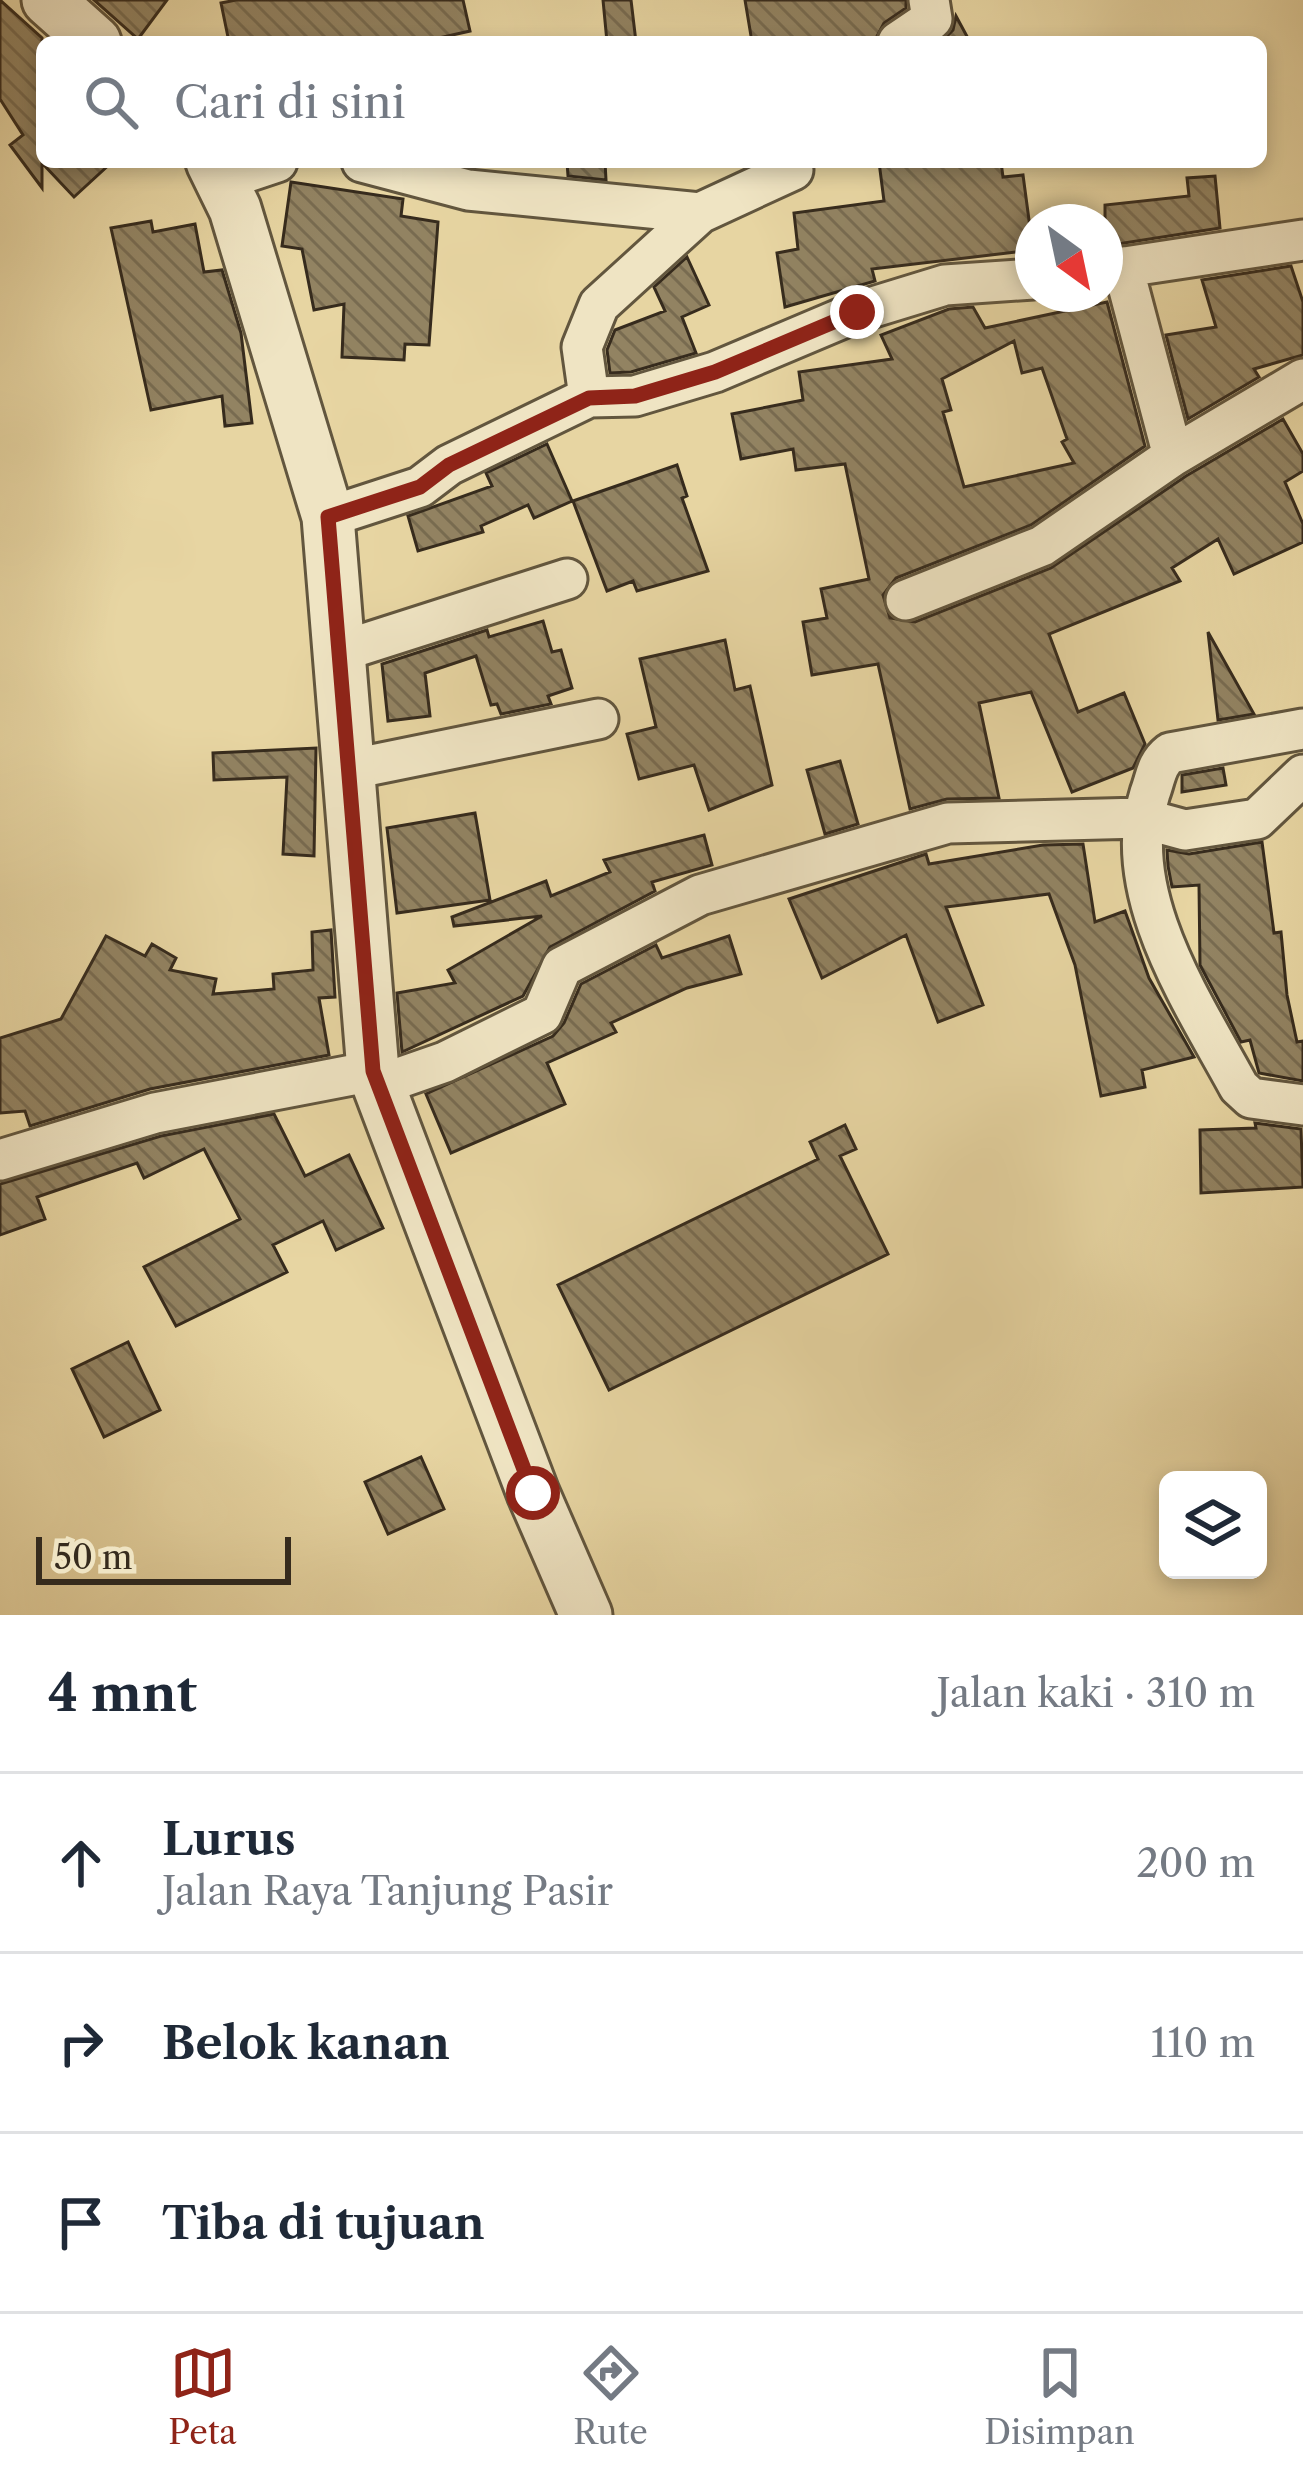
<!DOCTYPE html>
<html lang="id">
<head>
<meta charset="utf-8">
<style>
	:root { --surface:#fff; --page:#f6f6f7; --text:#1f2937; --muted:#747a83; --line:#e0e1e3; --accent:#8f2418 }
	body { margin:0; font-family:"Libre Caslon Text",serif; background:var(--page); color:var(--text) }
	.controls { position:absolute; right:36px; bottom:36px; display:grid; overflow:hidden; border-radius:18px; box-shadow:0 6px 18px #0003 }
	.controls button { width:108px; height:108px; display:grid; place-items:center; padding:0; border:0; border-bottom:3px solid var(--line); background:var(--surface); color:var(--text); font:60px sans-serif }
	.compass { position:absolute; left:1015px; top:204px; width:108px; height:108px; border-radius:50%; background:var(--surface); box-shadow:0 6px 18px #0003; rotate:147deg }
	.scale { position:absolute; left:36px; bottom:30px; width:255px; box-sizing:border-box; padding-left:12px; border:6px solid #362b1d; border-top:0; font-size:33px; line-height:42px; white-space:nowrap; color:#362b1d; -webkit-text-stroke:9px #efe4c3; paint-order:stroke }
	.stop { position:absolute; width:36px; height:36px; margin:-27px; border:9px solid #8f2418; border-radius:50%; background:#fff }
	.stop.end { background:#8f2418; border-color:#fff; box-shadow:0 3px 12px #0008 }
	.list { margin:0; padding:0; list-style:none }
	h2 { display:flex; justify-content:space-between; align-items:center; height:156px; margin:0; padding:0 48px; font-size:51px }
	h2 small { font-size:39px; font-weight:400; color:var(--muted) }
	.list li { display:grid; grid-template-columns:78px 1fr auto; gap:36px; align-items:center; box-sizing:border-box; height:180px; padding:0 48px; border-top:3px solid var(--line) }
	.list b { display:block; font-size:45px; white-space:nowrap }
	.list p { margin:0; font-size:39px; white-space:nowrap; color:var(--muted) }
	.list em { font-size:39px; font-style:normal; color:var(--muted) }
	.icon { flex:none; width:66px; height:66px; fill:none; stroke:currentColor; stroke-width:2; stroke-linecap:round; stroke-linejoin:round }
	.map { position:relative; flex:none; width:1303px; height:1615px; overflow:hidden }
	.search { position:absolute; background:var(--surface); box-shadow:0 6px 18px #0003; left:36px; right:36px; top:36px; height:132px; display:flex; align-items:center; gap:30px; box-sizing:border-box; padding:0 42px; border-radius:18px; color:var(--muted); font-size:45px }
	.sheet { height:696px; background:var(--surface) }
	nav { display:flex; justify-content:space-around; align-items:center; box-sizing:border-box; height:168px; border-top:3px solid var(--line); background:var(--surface); font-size:33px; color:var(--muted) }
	nav a { display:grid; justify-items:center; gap:6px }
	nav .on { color:var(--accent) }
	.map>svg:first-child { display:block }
	.building { fill:url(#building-back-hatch); stroke:#362b1d; stroke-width:3; fill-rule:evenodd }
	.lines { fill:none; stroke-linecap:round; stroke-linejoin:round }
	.minor-casing { stroke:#62563e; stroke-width:45 }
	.tertiary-casing { stroke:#62563e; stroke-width:57 }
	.minor { stroke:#efe4c3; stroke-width:39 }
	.tertiary { stroke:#efe4c3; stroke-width:51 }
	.route { stroke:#8f2418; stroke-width:15 }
</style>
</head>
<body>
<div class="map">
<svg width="1303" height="1615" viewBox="0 0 1303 1615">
	<defs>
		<pattern id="building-back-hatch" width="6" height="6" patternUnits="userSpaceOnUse" patternTransform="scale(3)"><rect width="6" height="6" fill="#928362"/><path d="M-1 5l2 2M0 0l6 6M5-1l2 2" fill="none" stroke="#786b50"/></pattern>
	</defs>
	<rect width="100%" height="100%" fill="#e7d5a2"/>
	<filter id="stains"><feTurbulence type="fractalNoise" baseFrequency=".00167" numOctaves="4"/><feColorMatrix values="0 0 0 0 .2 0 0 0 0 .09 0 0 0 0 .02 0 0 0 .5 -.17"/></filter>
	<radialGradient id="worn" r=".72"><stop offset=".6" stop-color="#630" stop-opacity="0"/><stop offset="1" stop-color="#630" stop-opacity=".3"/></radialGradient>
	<!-- building -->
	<path class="building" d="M0 0 42 38V162H112L74 197 42 163V188L10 145 23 135 0 99Z
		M94 0H167L138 39Z
		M236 0H463L470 31 421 42H229L221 3Z
		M603 0H631L636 42H607Z
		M745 0H906V8L884 23 874 42H752Z
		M956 16 970 42H941L953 30Z
		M567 162H605L606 180 568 176Z
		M879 162H1001L1003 177 1023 175 1033 250 872 269 875 281 785 307 777 253 798 249 794 213 884 201Z
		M1215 176 1220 228 1105 246V205L1189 196 1187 178Z
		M291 182 403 199 401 216 438 222 429 345 405 344 404 360 342 357 344 304 314 310 302 249 282 246Z
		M151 221 153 232 195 224 204 272 222 270 241 333 252 423 225 426 222 396 151 410 111 228Z
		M687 257 709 305 682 317 696 353 631 372 610 373 607 350 615 330 665 311 654 287Z
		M1291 266 1303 302V355L1254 369 1259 377 1188 419 1166 335 1216 327 1202 280Z
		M1107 302 1145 446 1031 525 896 578 883 595 890 618 915 622 1051 568 1186 476 1283 419 1303 454V471L1285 482 1303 524V542L1234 574 1218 539 1172 568 1180 581 1049 634 1078 712 1124 693 1145 744 1133 768 1072 792 1031 692 979 703 999 798 947 799 910 809 878 664 812 675 803 622 827 618 821 589 869 579 845 464 796 470 793 449 741 459 732 414 803 400 799 372 892 359 881 335 949 309 973 307 985 328ZM1014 341 1022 373 1042 368 1067 439 1062 442 1074 463 964 487 943 412 951 410 942 379Z
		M547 444 572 501 534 518 528 505 481 526 483 532 418 551 408 516 492 486 486 473Z
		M677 465 687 496 682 498 708 571 637 591 633 581 607 591 573 501Z
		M543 621 552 652 561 650 572 688 548 696 551 704 501 714 497 704 491 705 476 656 425 673 430 716 388 721 382 664 487 630 489 637Z
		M1208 632 1254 714 1218 720Z
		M725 640 735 690 750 686 772 785 709 810 694 765 639 779 627 734 656 727 640 659Z
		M316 748 314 856 283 854 287 777 214 780 213 753Z
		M840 761 858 824 825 834 807 770Z
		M1223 768 1226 785 1182 792V775Z
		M475 813 490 900 397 913 387 828Z
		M704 835 712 865 652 882 655 891 550 947 523 996 402 1052 397 993 455 983 448 970 542 916 454 926 452 917 546 881 551 896 610 872 604 860Z
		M1262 842 1274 933 1281 932 1287 995 1297 1042 1303 1041V1081L1259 1073 1250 1040 1241 1042 1200 965 1199 885 1172 887 1168 866 1167 850 1189 854Z
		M1083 844 1095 922 1125 911 1149 978 1194 1057 1142 1070 1145 1087 1101 1096 1075 965 1049 894 946 907 983 1005 938 1022 906 935 822 978 789 899 926 854 929 864 1043 845Z
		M331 930 335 997 319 998 329 1055 150 1089 30 1126 25 1111 0 1113V1038L61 1019 106 936 145 956 152 944 176 958 170 970 216 979 213 994 274 989 273 974 313 970 312 932Z
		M729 936 741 974 687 988 611 1023 616 1032 547 1063 565 1104 451 1153 426 1094 553 1036 564 1023 581 984 656 945 662 958Z
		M274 1114 305 1176 349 1155 383 1228 336 1250 323 1221 273 1245 287 1272 176 1326 144 1267 240 1219 204 1149 144 1178 137 1163 37 1197 45 1219 0 1235V1184L161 1136Z
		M1255 1123 1301 1129 1303 1187 1201 1193 1200 1130 1256 1128Z
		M845 1125 856 1149 840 1156 888 1254 609 1390 558 1285 818 1159 810 1142Z
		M128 1342 160 1410 104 1437 72 1369Z
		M421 1457 444 1509 388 1534 365 1482Z"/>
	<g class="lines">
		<defs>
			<path id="minor" d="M898 42 932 19 929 0
				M223 162 247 172 277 162
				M362 162 468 190 700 213
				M1123 267 1173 456
				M1105 270 1303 240
				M589 397 582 347 599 305 700 213 793 170
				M328 517 420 487 449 465 589 397 635 396 715 372 857 312 945 285 1033 279
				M906 600 1042 546 1173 456 1303 379
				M339 652 567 579
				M1303 729 1170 753C1156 764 1156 777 1150 793 1118 893 1193 1002 1239 1087L1251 1098 1303 1105
				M352 769 598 719
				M379 1085 445 1062 542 1014 562 967 700 895 948 823 1141 818 1185 830 1257 819 1303 775
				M0 1160 155 1113 373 1071"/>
			<path id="tertiary" d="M48 0 95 42
				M212 162 235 209 328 517 373 1071 533 1493 586 1615"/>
		</defs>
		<!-- minor casing -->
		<use href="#minor" class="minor-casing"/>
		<!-- tertiary casing -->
		<use href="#tertiary" class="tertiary-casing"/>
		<!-- minor -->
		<use href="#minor" class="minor"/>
		<!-- tertiary -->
		<use href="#tertiary" class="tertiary"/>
	</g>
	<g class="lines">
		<!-- route -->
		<path class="route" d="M533 1493 373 1071 328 517 420 487 449 465 589 398 635 396 715 372 857 312"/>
	</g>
	<rect width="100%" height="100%" filter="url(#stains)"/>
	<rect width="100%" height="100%" fill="url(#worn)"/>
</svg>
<div class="controls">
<button><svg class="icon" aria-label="layers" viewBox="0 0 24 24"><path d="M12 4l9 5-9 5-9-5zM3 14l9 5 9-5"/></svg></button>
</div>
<svg class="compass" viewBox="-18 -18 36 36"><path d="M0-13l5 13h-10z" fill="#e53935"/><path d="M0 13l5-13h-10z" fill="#747a83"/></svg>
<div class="scale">50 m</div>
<div class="stop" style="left:533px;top:1493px"></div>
<div class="stop end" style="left:857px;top:312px"></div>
<div class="search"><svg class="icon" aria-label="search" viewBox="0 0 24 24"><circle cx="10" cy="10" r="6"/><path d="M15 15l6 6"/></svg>Cari di sini</div>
</div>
<section class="sheet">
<h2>4 mnt<small>Jalan kaki · 310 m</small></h2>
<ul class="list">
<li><svg class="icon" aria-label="ahead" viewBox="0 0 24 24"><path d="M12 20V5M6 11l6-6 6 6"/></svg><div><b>Lurus</b><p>Jalan Raya Tanjung Pasir</p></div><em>200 m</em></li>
<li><svg class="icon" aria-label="right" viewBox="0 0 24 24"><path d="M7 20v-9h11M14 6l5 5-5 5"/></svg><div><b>Belok kanan</b></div><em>110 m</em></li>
<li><svg class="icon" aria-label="arrive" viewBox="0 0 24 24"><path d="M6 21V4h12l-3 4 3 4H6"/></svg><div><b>Tiba di tujuan</b></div></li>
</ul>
</section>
<nav>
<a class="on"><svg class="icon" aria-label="map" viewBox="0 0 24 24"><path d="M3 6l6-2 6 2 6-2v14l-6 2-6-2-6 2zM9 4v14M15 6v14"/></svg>Peta</a>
<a><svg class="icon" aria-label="directions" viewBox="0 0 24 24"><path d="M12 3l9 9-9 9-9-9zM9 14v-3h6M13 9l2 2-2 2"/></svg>Rute</a>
<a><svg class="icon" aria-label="saved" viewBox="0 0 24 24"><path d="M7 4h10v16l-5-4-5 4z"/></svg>Disimpan</a>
</nav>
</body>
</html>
